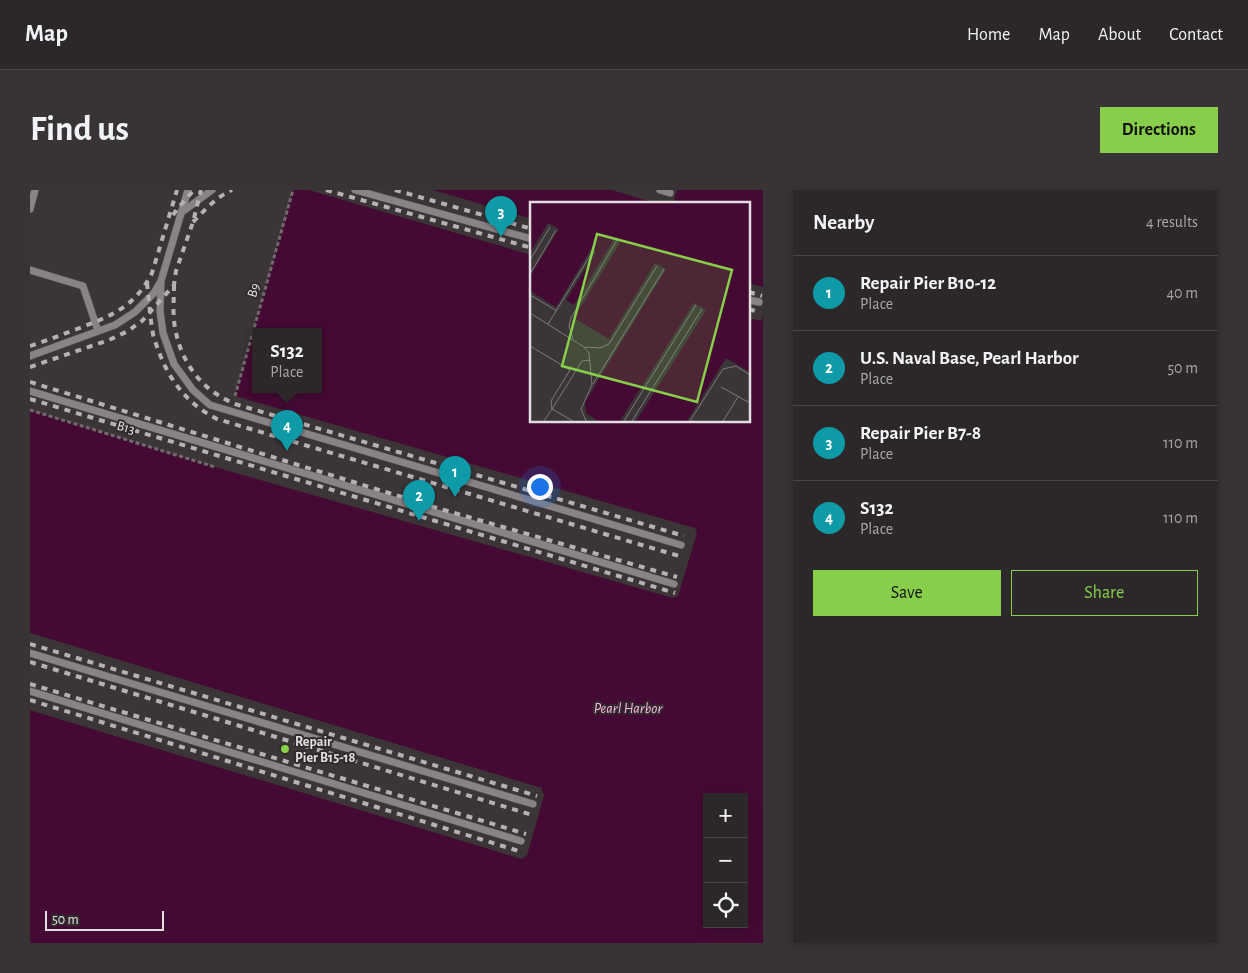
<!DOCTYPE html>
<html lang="en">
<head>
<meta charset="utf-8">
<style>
	:root { --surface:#2c282a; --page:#383436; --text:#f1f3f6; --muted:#a6a6a8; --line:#484447; --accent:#87cf4a }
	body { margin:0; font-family:"Alegreya Sans",sans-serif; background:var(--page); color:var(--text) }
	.controls { position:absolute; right:15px; bottom:15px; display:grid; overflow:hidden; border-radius:0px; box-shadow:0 2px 12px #0003 }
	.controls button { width:45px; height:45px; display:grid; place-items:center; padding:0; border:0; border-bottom:1px solid var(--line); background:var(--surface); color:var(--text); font:25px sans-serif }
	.scale { position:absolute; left:15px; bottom:12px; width:119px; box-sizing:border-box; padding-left:5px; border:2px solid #e3dee1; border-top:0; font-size:14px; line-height:18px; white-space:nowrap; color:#e3dee1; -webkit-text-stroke:4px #312b2e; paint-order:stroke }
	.you { position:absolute; left:509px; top:296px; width:18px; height:18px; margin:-12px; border:4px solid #fff; border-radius:50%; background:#1a73e8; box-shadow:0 0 0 8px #1a73e833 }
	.badge { display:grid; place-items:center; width:32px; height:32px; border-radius:50%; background:var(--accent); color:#fff; font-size:16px; font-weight:700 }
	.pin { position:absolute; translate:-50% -41px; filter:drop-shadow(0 1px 2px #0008) }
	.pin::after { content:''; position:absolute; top:26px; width:18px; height:15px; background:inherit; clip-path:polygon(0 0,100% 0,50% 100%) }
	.popup { position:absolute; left:222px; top:138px; width:70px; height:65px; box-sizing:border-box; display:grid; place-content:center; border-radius:0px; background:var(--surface); filter:drop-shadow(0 1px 4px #0005); font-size:16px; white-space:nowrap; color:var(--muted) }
	.popup b { font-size:19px; color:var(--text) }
	.popup::after { content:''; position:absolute; left:50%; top:100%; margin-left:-10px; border:10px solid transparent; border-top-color:var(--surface) }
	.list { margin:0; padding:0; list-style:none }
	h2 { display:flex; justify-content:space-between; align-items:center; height:65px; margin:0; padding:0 20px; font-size:21px }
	h2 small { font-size:16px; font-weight:400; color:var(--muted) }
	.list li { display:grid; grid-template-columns:32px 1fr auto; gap:15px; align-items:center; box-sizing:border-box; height:75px; padding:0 20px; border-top:1px solid var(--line) }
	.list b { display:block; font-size:19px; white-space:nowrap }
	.list p { margin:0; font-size:16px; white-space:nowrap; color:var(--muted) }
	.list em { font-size:16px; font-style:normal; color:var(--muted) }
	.actions { display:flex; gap:10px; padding:15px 20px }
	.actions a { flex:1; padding:11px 0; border:1px solid var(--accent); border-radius:0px; text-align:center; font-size:18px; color:var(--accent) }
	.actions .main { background:var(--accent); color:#111 }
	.icon { flex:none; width:28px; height:28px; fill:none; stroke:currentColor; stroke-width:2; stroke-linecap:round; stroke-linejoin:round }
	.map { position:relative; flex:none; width:733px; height:753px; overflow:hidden; border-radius:0px }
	header { display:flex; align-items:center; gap:30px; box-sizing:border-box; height:70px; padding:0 25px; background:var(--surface); border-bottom:1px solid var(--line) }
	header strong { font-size:24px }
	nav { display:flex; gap:28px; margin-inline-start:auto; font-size:18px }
	.intro { display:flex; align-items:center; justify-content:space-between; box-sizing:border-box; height:120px; padding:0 30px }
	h1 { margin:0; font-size:35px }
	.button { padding:12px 22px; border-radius:0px; background:var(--accent); color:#111; font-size:18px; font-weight:700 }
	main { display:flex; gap:30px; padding:0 30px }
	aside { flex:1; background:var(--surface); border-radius:0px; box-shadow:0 2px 12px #0003 }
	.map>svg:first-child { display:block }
	.water { fill:#450a33; fill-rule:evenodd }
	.pier { fill:#3b3538 }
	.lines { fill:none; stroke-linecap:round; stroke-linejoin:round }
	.service-casing { stroke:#585256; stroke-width:8 }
	.path { stroke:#6f6a6d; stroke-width:3; stroke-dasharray:4 2.5; stroke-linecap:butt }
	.service { stroke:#898286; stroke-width:7 }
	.rail { stroke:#b6b1b4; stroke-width:4; stroke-dasharray:6 6; stroke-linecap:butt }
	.poi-dot { fill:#87cf4a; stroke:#312b2e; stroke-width:2 }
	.labels { text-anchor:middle; stroke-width:4; stroke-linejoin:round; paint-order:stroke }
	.street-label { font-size:14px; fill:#e3dee1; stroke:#312b2e }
	.poi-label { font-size:14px; font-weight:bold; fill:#e3dee1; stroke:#312b2e; text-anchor:start }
	.water-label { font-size:15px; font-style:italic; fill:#feb2df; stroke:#312b2e }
	.inset-road { fill:none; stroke:#7e797c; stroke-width:1 }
	.view { fill:#87cf4a; fill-opacity:0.15; stroke:#87cf4a; stroke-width:2.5 }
	.inset-edge { fill:none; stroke:#e3dee1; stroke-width:2.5 }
</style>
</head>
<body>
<header>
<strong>Map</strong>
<nav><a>Home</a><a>Map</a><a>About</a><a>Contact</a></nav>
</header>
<div class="intro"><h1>Find us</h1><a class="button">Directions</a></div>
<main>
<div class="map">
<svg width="733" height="753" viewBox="0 0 733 753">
	<rect width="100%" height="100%" fill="#3b3538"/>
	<!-- water -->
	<path class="water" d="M263 0H279L502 65V231H719V128L731 131 733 125V753H0V520L492 669 497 665 514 605 511 598 0 443V220L185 277 643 408 648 406 667 343 665 338 205 206ZM226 142H288V200H226ZM677 607H714V734H677Z
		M403 0H582L628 14H502V29Z
		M647 0H733V97L719 93V14H643Z"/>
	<!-- pier -->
	<path class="pier" d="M400 0 502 29V32L402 2Z
		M325 11 502 62V65L324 13Z
		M0 443 511 598 514 605 497 665 492 669 0 520V517L492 667 495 664 511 605 509 600 0 446Z"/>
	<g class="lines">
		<defs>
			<path id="service" d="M325 0 502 49
				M630 0 640 3
				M0 19 5 0
				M152 22 182 0
				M0 80 53 96 68 141
				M131 91 130 121 133 143 144 174 163 200 180 215 651 355
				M719 110 729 112
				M0 166 85 135 105 122 124 103 131 91 158 0
				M0 201 644 394
				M0 463 503 614
				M0 501 491 651"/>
		</defs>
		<!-- service casing -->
		<use href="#service" class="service-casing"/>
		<!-- path -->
		<path class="path" d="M205 206 263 0
			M0 220 185 277"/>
		<!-- service -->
		<use href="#service" class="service"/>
		<!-- rail -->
		<path class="rail" d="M296 0 502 58
			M365 0 502 39
			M143 25 148 18 164 0
			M163 32C175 20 186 7 202 0
			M117 93C119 110 120 127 123 144 124 150 127 156 129 162 140 192 159 215 187 229L649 366
			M144 95C144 111 142 127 146 142 150 165 165 190 185 203 191 207 198 211 205 214L654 346
			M719 102 732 106
			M719 119 728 122
			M0 156C16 151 31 145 47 139 81 126 105 117 122 83L147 0
			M0 177 79 150 98 141 112 131 144 95 146 81 163 32 171 0
			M0 192 414 320 647 387
			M0 209 645 403
			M0 454 507 606
			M0 472 502 625
			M0 494 496 644
			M0 510 492 662"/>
	</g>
	<!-- markers -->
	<circle class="poi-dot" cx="255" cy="559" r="5"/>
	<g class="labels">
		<!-- street labels -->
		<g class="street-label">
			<text transform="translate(223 100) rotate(-74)" y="5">B9</text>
			<text transform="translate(96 237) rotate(17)" y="5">B13</text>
		</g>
		<!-- poi labels -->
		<g class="poi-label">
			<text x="265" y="556">Repair<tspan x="265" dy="16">Pier B15-18</tspan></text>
		</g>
		<!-- water labels -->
		<g class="water-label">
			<text x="598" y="523">Pearl Harbor</text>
		</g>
	</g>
	<!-- overview -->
	<g transform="translate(500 12)">
		<rect width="220" height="220" fill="#3b3538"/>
		<path d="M0 1H220V170L196 156 157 219H106L176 108 164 101 90 219H68L56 211 55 200 136 67 125 61 79 137 44 116 90 39 85 36 44 103 36 98 66 50 61 47 26 105 0 89V74L29 27 18 21 0 51Z" fill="#450a33"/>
		<path d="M85 36 91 39 50 106 44 103ZM164 101 176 108 106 219 173 108 165 104 92 219Z" fill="#3b3538"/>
		<path class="inset-road" d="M0 58 20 25M0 72 26 28M0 93 27 109M0 111 54 145 59 151 62 183 51 207 56 219M18 122 63 49M43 137 39 124 41 116 87 38M0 144 40 168 21 199 22 207 14 219M55 145 70 146 79 142 127 64M63 182 134 67M191 185 220 201M43 219 22 207 52 159 60 158M94 219 166 103M102 219 172 107M160 219 193 167 206 164 220 173M193 219 208 195"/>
		<path class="view" d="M67 32 202 68 167 200 32 164Z"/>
		<rect width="220" height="220" class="inset-edge"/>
	</g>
</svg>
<div class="controls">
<button>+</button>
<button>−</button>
<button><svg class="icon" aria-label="locate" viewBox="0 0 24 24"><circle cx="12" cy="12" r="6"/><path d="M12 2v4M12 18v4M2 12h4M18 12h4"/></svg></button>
</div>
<div class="scale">50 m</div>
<div class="you"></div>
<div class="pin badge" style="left:425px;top:307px;background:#0f9aa8">1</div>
<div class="pin badge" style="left:389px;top:331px;background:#0f9aa8">2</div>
<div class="pin badge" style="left:471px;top:47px;background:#0f9aa8">3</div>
<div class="pin badge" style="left:257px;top:261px;background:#0f9aa8">4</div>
<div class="popup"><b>S132</b>Place</div>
</div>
<aside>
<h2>Nearby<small>4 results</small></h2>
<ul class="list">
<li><span class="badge" style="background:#0f9aa8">1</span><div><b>Repair Pier B10-12</b><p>Place</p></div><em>40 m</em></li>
<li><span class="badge" style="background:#0f9aa8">2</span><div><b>U.S. Naval Base, Pearl Harbor</b><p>Place</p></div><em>50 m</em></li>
<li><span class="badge" style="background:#0f9aa8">3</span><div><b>Repair Pier B7-8</b><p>Place</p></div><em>110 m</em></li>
<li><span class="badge" style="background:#0f9aa8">4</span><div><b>S132</b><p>Place</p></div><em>110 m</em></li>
</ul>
<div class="actions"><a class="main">Save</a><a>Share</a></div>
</aside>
</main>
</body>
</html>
